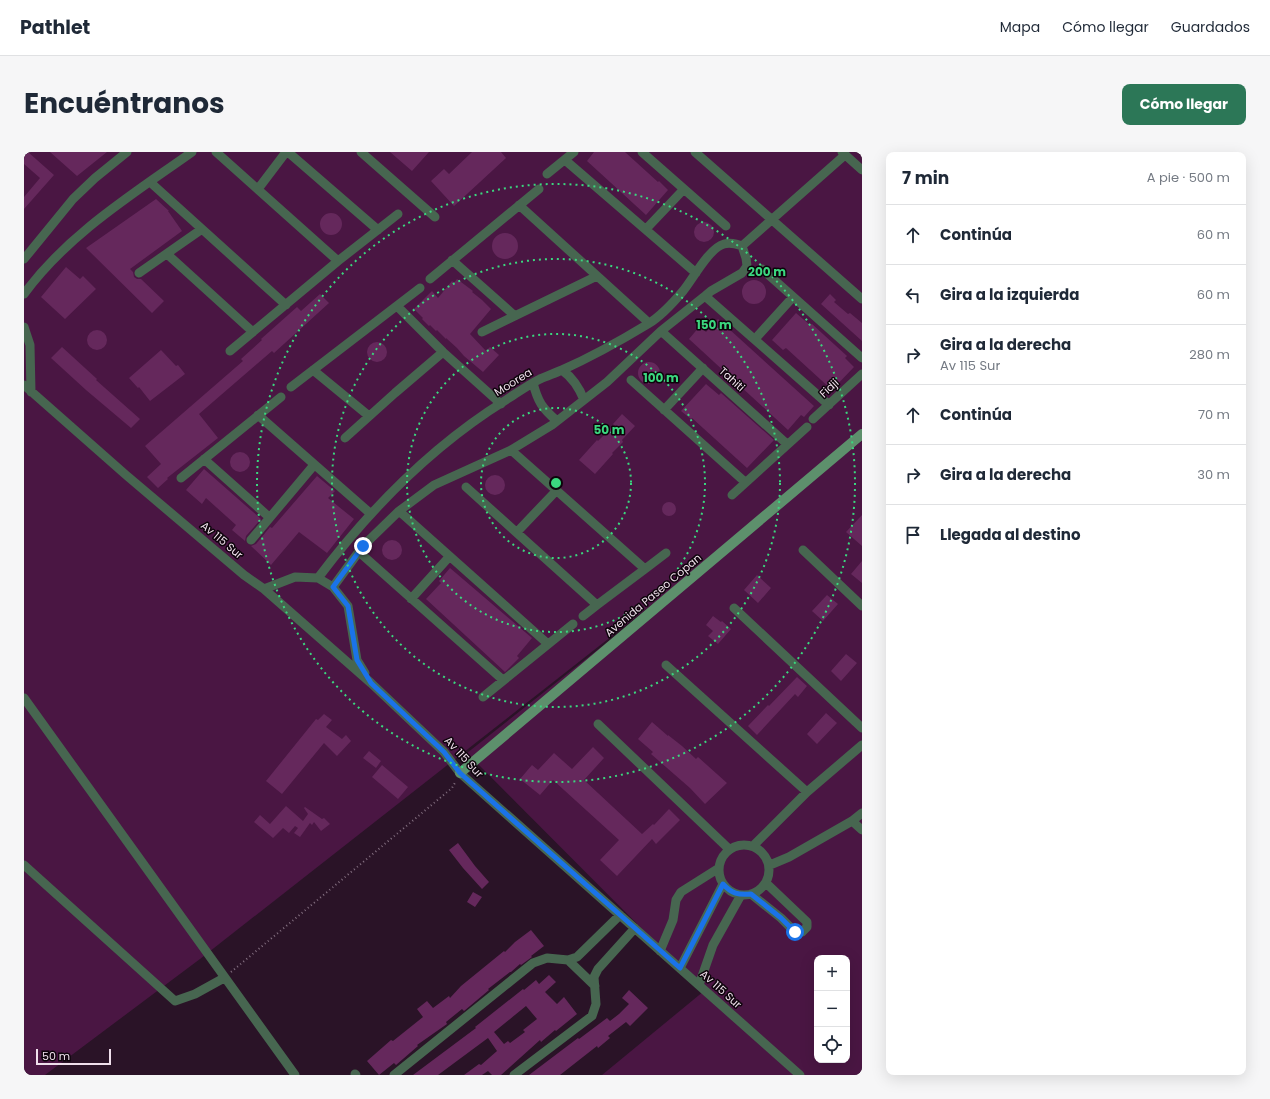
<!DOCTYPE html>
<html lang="es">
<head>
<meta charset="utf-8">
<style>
	:root { --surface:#fff; --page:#f6f6f7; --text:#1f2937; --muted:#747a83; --line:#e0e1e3; --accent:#2c7757 }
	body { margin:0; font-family:Poppins,sans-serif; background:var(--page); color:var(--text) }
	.controls { position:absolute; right:12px; bottom:12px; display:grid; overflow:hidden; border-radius:8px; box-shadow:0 4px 16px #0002 }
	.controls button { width:36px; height:36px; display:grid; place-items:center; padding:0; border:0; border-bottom:1px solid var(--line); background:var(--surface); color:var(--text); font:20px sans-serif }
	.scale { position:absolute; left:12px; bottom:10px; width:75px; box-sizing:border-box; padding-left:4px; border:2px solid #f0dfec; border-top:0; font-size:11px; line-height:14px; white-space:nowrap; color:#f0dfec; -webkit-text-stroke:3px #0d040b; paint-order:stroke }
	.stop { position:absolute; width:12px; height:12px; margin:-9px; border:3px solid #1a73e8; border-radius:50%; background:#fff }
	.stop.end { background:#1a73e8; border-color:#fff; box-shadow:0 1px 4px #0008 }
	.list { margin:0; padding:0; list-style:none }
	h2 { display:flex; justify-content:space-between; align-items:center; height:52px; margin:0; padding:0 16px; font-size:17px }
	h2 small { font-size:13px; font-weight:400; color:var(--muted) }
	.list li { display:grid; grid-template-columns:26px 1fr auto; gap:12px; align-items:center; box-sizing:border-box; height:60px; padding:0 16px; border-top:1px solid var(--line) }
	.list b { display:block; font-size:15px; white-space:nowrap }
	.list p { margin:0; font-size:13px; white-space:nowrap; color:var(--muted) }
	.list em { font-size:13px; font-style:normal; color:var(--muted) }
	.icon { flex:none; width:22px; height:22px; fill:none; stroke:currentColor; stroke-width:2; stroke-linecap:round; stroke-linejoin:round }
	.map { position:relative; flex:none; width:838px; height:923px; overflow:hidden; border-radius:8px }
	header { display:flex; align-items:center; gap:24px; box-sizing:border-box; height:56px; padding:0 20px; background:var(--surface); border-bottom:1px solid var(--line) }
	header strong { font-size:19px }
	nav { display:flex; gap:22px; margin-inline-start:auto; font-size:14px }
	.intro { display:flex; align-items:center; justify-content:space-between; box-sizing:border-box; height:96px; padding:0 24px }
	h1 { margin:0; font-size:28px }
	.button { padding:10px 18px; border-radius:8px; background:var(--accent); color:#fff; font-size:14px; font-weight:700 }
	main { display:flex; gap:24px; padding:0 24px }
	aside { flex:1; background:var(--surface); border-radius:8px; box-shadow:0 4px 16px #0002 }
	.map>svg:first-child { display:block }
	.green { fill:#4a1643; fill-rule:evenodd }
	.building { fill:#65285c; fill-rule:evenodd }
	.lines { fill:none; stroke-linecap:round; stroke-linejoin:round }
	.path { stroke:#847081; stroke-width:2; stroke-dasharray:1 3; stroke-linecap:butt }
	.minor { stroke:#476650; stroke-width:9 }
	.secondary { stroke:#5d906c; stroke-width:10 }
	.route { stroke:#1a73e8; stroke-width:5 }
	.ring { fill:none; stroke:#3bd77f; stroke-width:2; stroke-dasharray:2 4 }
	.labels { text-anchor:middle; stroke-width:3; stroke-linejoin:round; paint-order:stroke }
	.street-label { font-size:11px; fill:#f0dfec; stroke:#0d040b }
	.centre { fill:#3bd77f; stroke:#0d040b; stroke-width:2 }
	.ring-label { font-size:12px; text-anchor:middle; font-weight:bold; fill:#3bd77f; stroke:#0d040b; stroke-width:3; stroke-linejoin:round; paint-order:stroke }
</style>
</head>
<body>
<header>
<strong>Pathlet</strong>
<nav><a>Mapa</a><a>Cómo llegar</a><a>Guardados</a></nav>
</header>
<div class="intro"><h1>Encuéntranos</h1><a class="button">Cómo llegar</a></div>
<main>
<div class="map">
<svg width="838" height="923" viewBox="0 0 838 923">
	<rect width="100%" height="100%" fill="#2a1327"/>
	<!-- green -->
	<path class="green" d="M0 0H838V288L176 807 21 923H0Z
		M838 289V923H578L680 839 443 601ZM793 806H823V908H793Z"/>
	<!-- building -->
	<path class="building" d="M0 0H4L30 23 0 57V45L16 26 0 12Z
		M26 0H83L53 24Z
		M366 0H405L388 19Z
		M448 0H477L482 6 430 54 407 29 420 17 425 22Z
		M570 0H601L634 30 635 29 644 38 622 63 563 9Z
		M132 47 145 59H144L158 79 106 117 109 120 110 125 113 127H117L140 149 128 161 62 96Z
		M296 72a11 11 0 1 1 22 0a11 11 0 1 1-22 0Z
		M670 80a10 10 0 1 1 20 0a10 10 0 1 1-20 0Z
		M468 94a13 13 0 1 1 26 0a13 13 0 1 1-26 0Z
		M42 115 56 127 59 124 72 137 41 167 17 145Z
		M433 127 449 139 448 140 458 148 467 157 446 182 462 199 466 195 475 203 459 220 440 204 433 196 422 186V187L413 178 412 179 406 173 405 174 398 167 399 166 390 157 408 139 414 146 428 129 430 131Z
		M718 140a12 12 0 1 1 24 0a12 12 0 1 1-24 0Z
		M296 142 305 151 250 201 248 199 175 262 194 286 143 326 144 327 134 336 123 325 137 312 121 294 219 209 217 207 238 188 237 187 273 155 277 159Z
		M806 142 812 148 810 150 824 162 826 161 838 171V189L797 152Z
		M772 161 786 173 788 172 823 204 821 206 830 215 808 238 762 196 759 198 748 188Z
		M694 167 790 254 780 265 777 263 764 278 665 187 676 174 682 180Z
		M63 188a10 10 0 1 1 20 0a10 10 0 1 1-20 0Z
		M343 200a10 10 0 1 1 20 0a10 10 0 1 1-20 0Z
		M38 195 73 227 72 228 116 267 107 276 62 238 27 206Z
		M137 198 152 214 154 213 161 222 126 249 115 235 114 236 105 226Z
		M614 221a11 11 0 1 1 22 0a11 11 0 1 1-22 0Z
		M682 232 695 243 697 241 750 288 723 316 668 266 667 267 657 259Z
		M598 262 611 274 598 288 599 290 588 301 589 302 571 322 555 308 573 288 574 289 590 273 589 272Z
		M206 310a10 10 0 1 1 20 0a10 10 0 1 1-20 0Z
		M180 317 237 367 222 384 221 389 208 378 212 373 182 346 178 352 162 338Z
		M461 333a10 10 0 1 1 20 0a10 10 0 1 1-20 0Z
		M293 324 311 339 304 346 330 367 303 401 275 380 247 413 227 394 232 392 246 375 248 376Z
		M638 357a7 7 0 1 1 14 0a7 7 0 1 1-14 0Z
		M838 363V394L822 380Z
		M358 398a10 10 0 1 1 20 0a10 10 0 1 1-20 0Z
		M838 409V431L827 422Z
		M426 416 508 486 493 504 495 506 481 520 402 447 417 431 415 429Z
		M733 423 747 436 734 451 720 438Z
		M803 443 814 452 799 469 788 459Z
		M689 464 697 470 698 469 707 477 694 492 684 484 689 479 682 473Z
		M822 502 833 511 817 529 807 519Z
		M773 525 783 534 774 545 771 542 733 583 724 574 744 553 745 554Z
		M802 561 813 571 793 592 783 582Z
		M300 562 308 568 302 575 318 587 322 583 327 589 313 604 300 591 258 642 242 629 292 567 294 568Z
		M628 570 644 584V583L658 594 672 607 674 605 703 631 681 652 666 636 627 602 629 600 614 587Z
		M569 595 580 606 560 628 618 682 629 672 630 673 645 657 656 668 632 692 628 687 593 724 576 708 595 688 529 628 516 643 496 627 508 613 514 618 530 601 548 617Z
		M345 599 357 609 352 616 339 606Z
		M358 613 384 635 374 647 348 625Z
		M262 654 279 669 284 662 280 656 281 655 298 667 300 666 306 672 297 679 290 670 288 673 286 671 276 685 270 681 274 676 271 674 265 681 259 676 249 686 230 670 236 663 246 672Z
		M434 691 451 714 465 730 458 737 439 716 425 698Z
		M449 740 458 745 451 755 443 750Z
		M507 778 520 794 507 804 508 805 497 813 496 812 487 820H486L464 837 465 838 440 859 438 857 422 870 423 872 393 893 394 894 372 913 370 911 355 923 343 909 367 888 369 889 399 865 393 857 403 849 409 856 425 844 426 846 437 834 480 799 481 800 491 790Z
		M525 823 532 830 521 840 533 852 540 845 553 862 532 879 531 878 517 890 516 888 477 923H468L464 919 458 923H440L455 912 457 913 473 899 464 886 414 923H389L452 876 451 875 499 837 500 838 512 828 515 832ZM502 854 513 867 499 878 501 880 486 891 484 889 480 892 470 880Z
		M605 838 624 856 606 874 602 870 584 884 586 886 574 896 573 894 536 923H505L554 886 555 887 583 866 586 869 595 862 605 852 598 846Z"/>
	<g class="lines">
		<!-- path -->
		<path class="path" d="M207 820 428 636 432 629"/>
		<!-- minor -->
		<path class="minor" d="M192 0 314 109
			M264 0 354 78
			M337 0 411 65
			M618 0 702 74
			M671 0 838 147
			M818 0 838 18
			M541 8 672 121
			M523 22 550 0
			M126 30 262 153
			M234 37 262 0
			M495 53 625 171
			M622 77 660 37
			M718 94 821 3
			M143 102 229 180
			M0 107 49 47 71 26 103 0
			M428 108 491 164
			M738 117 838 206
			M115 121 178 77
			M406 127 515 37
			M0 142C44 82 109 42 168 0
			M681 144 805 253
			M373 154 419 200 477 252
			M0 175 6 193 7 240
			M637 179 763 292
			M458 180 573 124
			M731 187 769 145
			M206 199 314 109 374 62
			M289 218 345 264
			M538 218C549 226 555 235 560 248
			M607 228 721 330
			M509 231C514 250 518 256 533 269
			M0 233 102 323 220 423 240 437 347 531 420 600 436 621 776 923
			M267 235 396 136
			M640 258 679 216
			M234 263 347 362
			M789 267 838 222
			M321 286 371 241 419 200
			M487 298 621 417 642 401
			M180 307 245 365
			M157 326 257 245
			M442 335 573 453 559 464
			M708 343 783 275
			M375 359 524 492
			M493 380 532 339
			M227 388 290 313
			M779 398 838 454
			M335 400 479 528
			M294 426C346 357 408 294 482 248 493 241 504 233 516 227 523 224 531 221 538 218 567 205 596 189 624 172 637 164 649 151 659 139 669 127 685 96 700 92 707 90 712 92 718 94
			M309 435 339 394 375 359 410 333 487 298 528 273 583 230 637 179 681 144 687 139 718 121 723 114 722 106 718 94
			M240 437 271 425 294 426 309 435 324 454 333 508 341 521
			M387 447 425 405
			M573 453 621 417
			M710 456 838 576
			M642 513 783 640
			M459 545 549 472
			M0 546 271 923
			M574 572 705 697
			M828 669 838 678
			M695 718a25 25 0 1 1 50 0a25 25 0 1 1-50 0Z
			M729 694 783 640 838 593
			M0 713 151 849 171 842 200 826
			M746 713 765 705 828 669 838 661
			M727 742 757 766 771 780 775 781 778 780 783 775V770L742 731
			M636 799 649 768 652 748 657 740 695 716
			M544 808 571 834
			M656 816 699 732
			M675 833 689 793 717 743
			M331 922 332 923
			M370 923 509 811 523 806 544 808 553 805 596 763
			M490 923 568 864 572 852 570 825 574 817 611 776"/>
		<!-- secondary -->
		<path class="secondary" d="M436 621 838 282"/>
	</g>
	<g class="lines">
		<!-- route -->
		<path class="route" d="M339 394 309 435 324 454 333 508 347 531 420 600 436 621 656 816 699 732C708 742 714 743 727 742L757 766 771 780"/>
	</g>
	<!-- distance rings -->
	<g class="ring">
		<circle cx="532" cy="331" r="75"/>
		<circle cx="532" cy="331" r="149"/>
		<circle cx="532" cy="331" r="224"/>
		<circle cx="532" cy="331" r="299"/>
	</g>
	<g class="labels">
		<!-- street labels -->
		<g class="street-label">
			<text transform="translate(708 227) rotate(42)" y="4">Tahiti</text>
			<text transform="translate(489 230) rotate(-32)" y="4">Moorea</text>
			<text transform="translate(805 236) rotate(-43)" y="4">Fidji</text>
			<text transform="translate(198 388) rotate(40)" y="4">Av 115 Sur</text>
			<text transform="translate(629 443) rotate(-40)" y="4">Avenida Paseo Copan</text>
			<text transform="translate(440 605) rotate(47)" y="4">Av 115 Sur</text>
			<text transform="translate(697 837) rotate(42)" y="4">Av 115 Sur</text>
		</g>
	</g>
	<circle cx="532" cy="331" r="6" class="centre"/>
	<g class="ring-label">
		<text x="743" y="124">200 m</text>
		<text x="690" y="177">150 m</text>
		<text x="637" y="230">100 m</text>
		<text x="585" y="282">50 m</text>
	</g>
</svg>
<div class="controls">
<button>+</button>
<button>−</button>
<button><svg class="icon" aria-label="locate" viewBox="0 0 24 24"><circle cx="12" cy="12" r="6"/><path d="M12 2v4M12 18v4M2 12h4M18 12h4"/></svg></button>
</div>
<div class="scale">50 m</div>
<div class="stop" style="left:771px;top:780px"></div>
<div class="stop end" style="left:339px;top:394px"></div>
</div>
<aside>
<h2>7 min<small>A pie · 500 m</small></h2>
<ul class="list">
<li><svg class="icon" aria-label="ahead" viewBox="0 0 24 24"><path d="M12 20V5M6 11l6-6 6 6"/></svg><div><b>Continúa</b></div><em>60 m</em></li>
<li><svg class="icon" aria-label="left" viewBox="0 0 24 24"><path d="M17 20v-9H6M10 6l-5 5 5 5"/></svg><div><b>Gira a la izquierda</b></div><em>60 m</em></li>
<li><svg class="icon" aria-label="right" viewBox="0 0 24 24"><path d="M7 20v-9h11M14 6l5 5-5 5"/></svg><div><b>Gira a la derecha</b><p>Av 115 Sur</p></div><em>280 m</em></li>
<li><svg class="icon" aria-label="ahead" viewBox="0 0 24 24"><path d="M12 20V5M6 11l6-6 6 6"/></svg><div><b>Continúa</b></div><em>70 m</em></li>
<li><svg class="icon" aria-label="right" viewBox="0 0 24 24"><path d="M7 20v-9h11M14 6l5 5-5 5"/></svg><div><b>Gira a la derecha</b></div><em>30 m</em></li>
<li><svg class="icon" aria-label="arrive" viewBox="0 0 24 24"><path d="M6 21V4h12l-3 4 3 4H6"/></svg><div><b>Llegada al destino</b></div></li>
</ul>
</aside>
</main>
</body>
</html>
